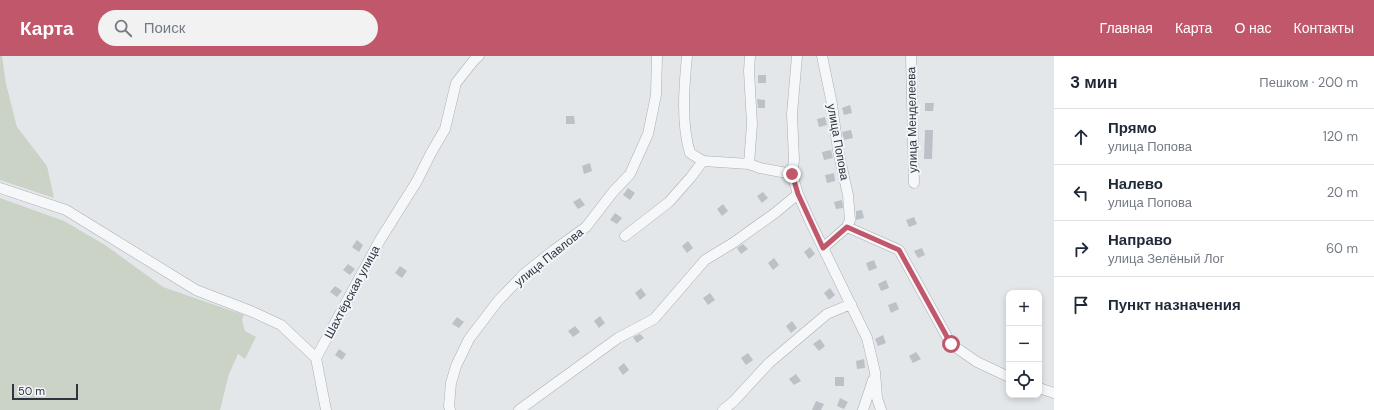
<!DOCTYPE html>
<html lang="ru">
<head>
<meta charset="utf-8">
<style>
	:root { --surface:#fff; --page:#f2f2f3; --text:#1f2937; --muted:#747a83; --line:#e0e1e3; --accent:#c1576b }
	body { margin:0; font-family:"DM Sans",sans-serif; background:var(--page); color:var(--text) }
	.controls { position:absolute; right:12px; bottom:12px; display:grid; overflow:hidden; border-radius:8px; box-shadow:0 2px 6px #0003 }
	.controls button { width:36px; height:36px; display:grid; place-items:center; padding:0; border:0; border-bottom:1px solid var(--line); background:var(--surface); color:var(--text); font:20px sans-serif }
	.scale { position:absolute; left:12px; bottom:10px; width:66px; box-sizing:border-box; padding-left:4px; border:2px solid #2d3541; border-top:0; font-size:11px; line-height:14px; white-space:nowrap; color:#2d3541; -webkit-text-stroke:3px #f3f5f8; paint-order:stroke }
	.stop { position:absolute; width:12px; height:12px; margin:-9px; border:3px solid #c1576b; border-radius:50%; background:#fff }
	.stop.end { background:#c1576b; border-color:#fff; box-shadow:0 1px 4px #0008 }
	.list { margin:0; padding:0; list-style:none }
	h2 { display:flex; justify-content:space-between; align-items:center; height:52px; margin:0; padding:0 16px; font-size:17px }
	h2 small { font-size:13px; font-weight:400; color:var(--muted) }
	.list li { display:grid; grid-template-columns:26px 1fr auto; gap:12px; align-items:center; box-sizing:border-box; height:56px; padding:0 16px; border-top:1px solid var(--line) }
	.list b { display:block; font-size:15px; white-space:nowrap }
	.list p { margin:0; font-size:13px; white-space:nowrap; color:var(--muted) }
	.list em { font-size:13px; font-style:normal; color:var(--muted) }
	.icon { flex:none; width:22px; height:22px; fill:none; stroke:currentColor; stroke-width:2; stroke-linecap:round; stroke-linejoin:round }
	.map { position:relative; flex:none; width:1054px; height:354px; overflow:hidden }
	header { display:flex; align-items:center; gap:24px; box-sizing:border-box; height:56px; padding:0 20px; background:var(--accent); color:#fff }
	header strong { font-size:19px }
	nav { display:flex; gap:22px; margin-inline-start:auto; font-size:14px }
	.search { width:280px; height:36px; background:var(--page); display:flex; align-items:center; gap:10px; box-sizing:border-box; padding:0 14px; border-radius:22px; color:var(--muted); font-size:15px }
	main { display:flex }
	aside { flex:1; background:var(--surface) }
	.map>svg:first-child { display:block }
	.green { fill:#cad3c6 }
	.building { fill:#bcc0c7 }
	.lines { fill:none; stroke-linecap:round; stroke-linejoin:round }
	.street-casing { stroke:#a9aeb4; stroke-width:11 }
	.street { stroke:#f6f7f9; stroke-width:10 }
	.route { stroke:#c1576b; stroke-width:5 }
	.labels { text-anchor:middle; stroke-width:4; stroke-linejoin:round; paint-order:stroke }
	.street-label { font-size:12px; fill:#2d3541; stroke:#f3f5f8 }
</style>
</head>
<body>
<header>
<strong>Карта</strong>
<div class="search"><svg class="icon" aria-label="search" viewBox="0 0 24 24"><circle cx="10" cy="10" r="6"/><path d="M15 15l6 6"/></svg>Поиск</div>
<nav><a>Главная</a><a>Карта</a><a>О нас</a><a>Контакты</a></nav>
</header>
<main>
<div class="map">
<svg width="1054" height="354" viewBox="0 0 1054 354">
	<rect width="100%" height="100%" fill="#e4e7ea"/>
	<!-- green -->
	<path class="green" d="M0 0H2L6 28 17 71 47 110 54 142 0 124Z
		M0 142 64 165 105 189 163 231 244 259 242 264 245 275 256 281 245 303 238 298 229 318 220 354H0Z"/>
	<!-- building -->
	<path class="building" d="M758 19H766V27H758Z
		M757 43 765 44V52H758Z
		M925 47H934L933 55H925Z
		M850 49 852 57 844 59 842 52Z
		M566 60H574L575 68H566Z
		M825 61 827 69 819 71 817 63Z
		M851 74 853 82 844 84 842 76Z
		M925 74H933L932 103H924Z
		M831 94 833 102 824 104 822 96Z
		M590 107 592 115 584 118 582 110Z
		M834 117 835 125 827 127 825 119Z
		M628 132 635 137 630 144 623 139Z
		M763 136 768 142 762 147 757 140Z
		M580 142 585 149 578 153 573 146Z
		M842 144 843 152 836 153 834 146Z
		M723 148 728 155 722 160 717 153Z
		M862 154 864 162 856 164V155Z
		M615 157 622 162 617 168 610 164Z
		M914 161 917 168 909 171 906 164Z
		M357 184 363 189 359 196 352 191Z
		M688 185 693 192 687 197 682 190Z
		M743 188 748 193 741 198 737 192Z
		M810 191 815 198 809 203 804 196Z
		M922 192 925 199 918 202 914 195Z
		M774 202 779 209 773 214 768 207Z
		M874 204 877 212 869 215 866 207Z
		M348 208 355 213 350 219 343 214Z
		M400 210 407 215 402 222 395 217Z
		M886 224 889 232 881 235 878 228Z
		M335 230 342 235 337 241 330 236Z
		M641 232 646 239 640 244 635 237Z
		M830 232 835 239 829 244 824 237Z
		M710 237 715 244 708 249 703 242Z
		M896 246 899 253 891 257 888 249Z
		M600 260 605 267 599 272 594 265Z
		M457 261 464 266 459 272 452 268Z
		M792 265 797 272 791 277 786 270Z
		M575 270 580 276 573 281 568 275Z
		M640 278 644 282 637 287 633 281Z
		M883 279 886 287 878 290 875 283Z
		M820 283 825 290 819 295 813 288Z
		M339 293 346 298 342 304 335 299Z
		M916 296 921 303 913 307 909 300Z
		M748 297 753 304 746 309 741 302Z
		M864 303 865 312 857 313 856 305Z
		M624 307 629 314 623 319 618 312Z
		M796 318 801 325 794 329 789 323Z
		M835 321H844V330H835Z
		M840 342 848 346 844 353 837 350Z
		M816 345 824 348 821 354H812Z"/>
	<g class="lines">
		<defs>
			<path id="street" d="M687 0C684 31 681 67 690 97L703 105
				M797 0 792 58 794 104 792 118 798 138 810 165 867 282 875 316 877 342 881 354
				M822 0 832 48 838 94 848 139 850 164 847 171
				M911 0 914 127
				M749 108 760 112 792 118
				M0 132 66 154 196 234 253 256 281 269 316 302
				M625 180 669 146 691 121 703 105 749 108 752 68 749 15 750 0
				M823 192 847 171 899 194 951 288 977 306 1009 321
				M1039 332 1054 337
				M326 354 316 302 380 184 417 125 431 97 445 73 456 27 475 3 479 0
				M450 354 449 350 451 327 456 310 469 283 498 245 524 218 554 194 586 171 613 136 630 118 648 78 656 39 657 0
				M519 354 618 282 654 263 705 204 733 187 775 157 798 138
				M723 354 733 346 769 307 827 258 851 248
				M863 354 873 324"/>
		</defs>
		<!-- street casing -->
		<use href="#street" class="street-casing"/>
		<!-- street -->
		<use href="#street" class="street"/>
	</g>
	<g class="lines">
		<!-- route -->
		<path class="route" d="M792 118 798 138 823 192 847 171 899 194 951 288"/>
	</g>
	<g class="labels">
		<!-- street labels -->
		<g class="street-label">
			<text transform="translate(912 64) rotate(-91)" y="4">улица Менделеева</text>
			<text transform="translate(838 86) rotate(80)" y="4">улица Попова</text>
			<text transform="translate(549 201) rotate(-39)" y="4">улица Павлова</text>
			<text transform="translate(352 236) rotate(-62)" y="4">Шахтёрская улица</text>
		</g>
	</g>
</svg>
<div class="controls">
<button>+</button>
<button>−</button>
<button><svg class="icon" aria-label="locate" viewBox="0 0 24 24"><circle cx="12" cy="12" r="6"/><path d="M12 2v4M12 18v4M2 12h4M18 12h4"/></svg></button>
</div>
<div class="scale">50 m</div>
<div class="stop" style="left:951px;top:288px"></div>
<div class="stop end" style="left:792px;top:118px"></div>
</div>
<aside>
<h2>3 мин<small>Пешком · 200 m</small></h2>
<ul class="list">
<li><svg class="icon" aria-label="ahead" viewBox="0 0 24 24"><path d="M12 20V5M6 11l6-6 6 6"/></svg><div><b>Прямо</b><p>улица Попова</p></div><em>120 m</em></li>
<li><svg class="icon" aria-label="left" viewBox="0 0 24 24"><path d="M17 20v-9H6M10 6l-5 5 5 5"/></svg><div><b>Налево</b><p>улица Попова</p></div><em>20 m</em></li>
<li><svg class="icon" aria-label="right" viewBox="0 0 24 24"><path d="M7 20v-9h11M14 6l5 5-5 5"/></svg><div><b>Направо</b><p>улица Зелёный Лог</p></div><em>60 m</em></li>
<li><svg class="icon" aria-label="arrive" viewBox="0 0 24 24"><path d="M6 21V4h12l-3 4 3 4H6"/></svg><div><b>Пункт назначения</b></div></li>
</ul>
</aside>
</main>
</body>
</html>
